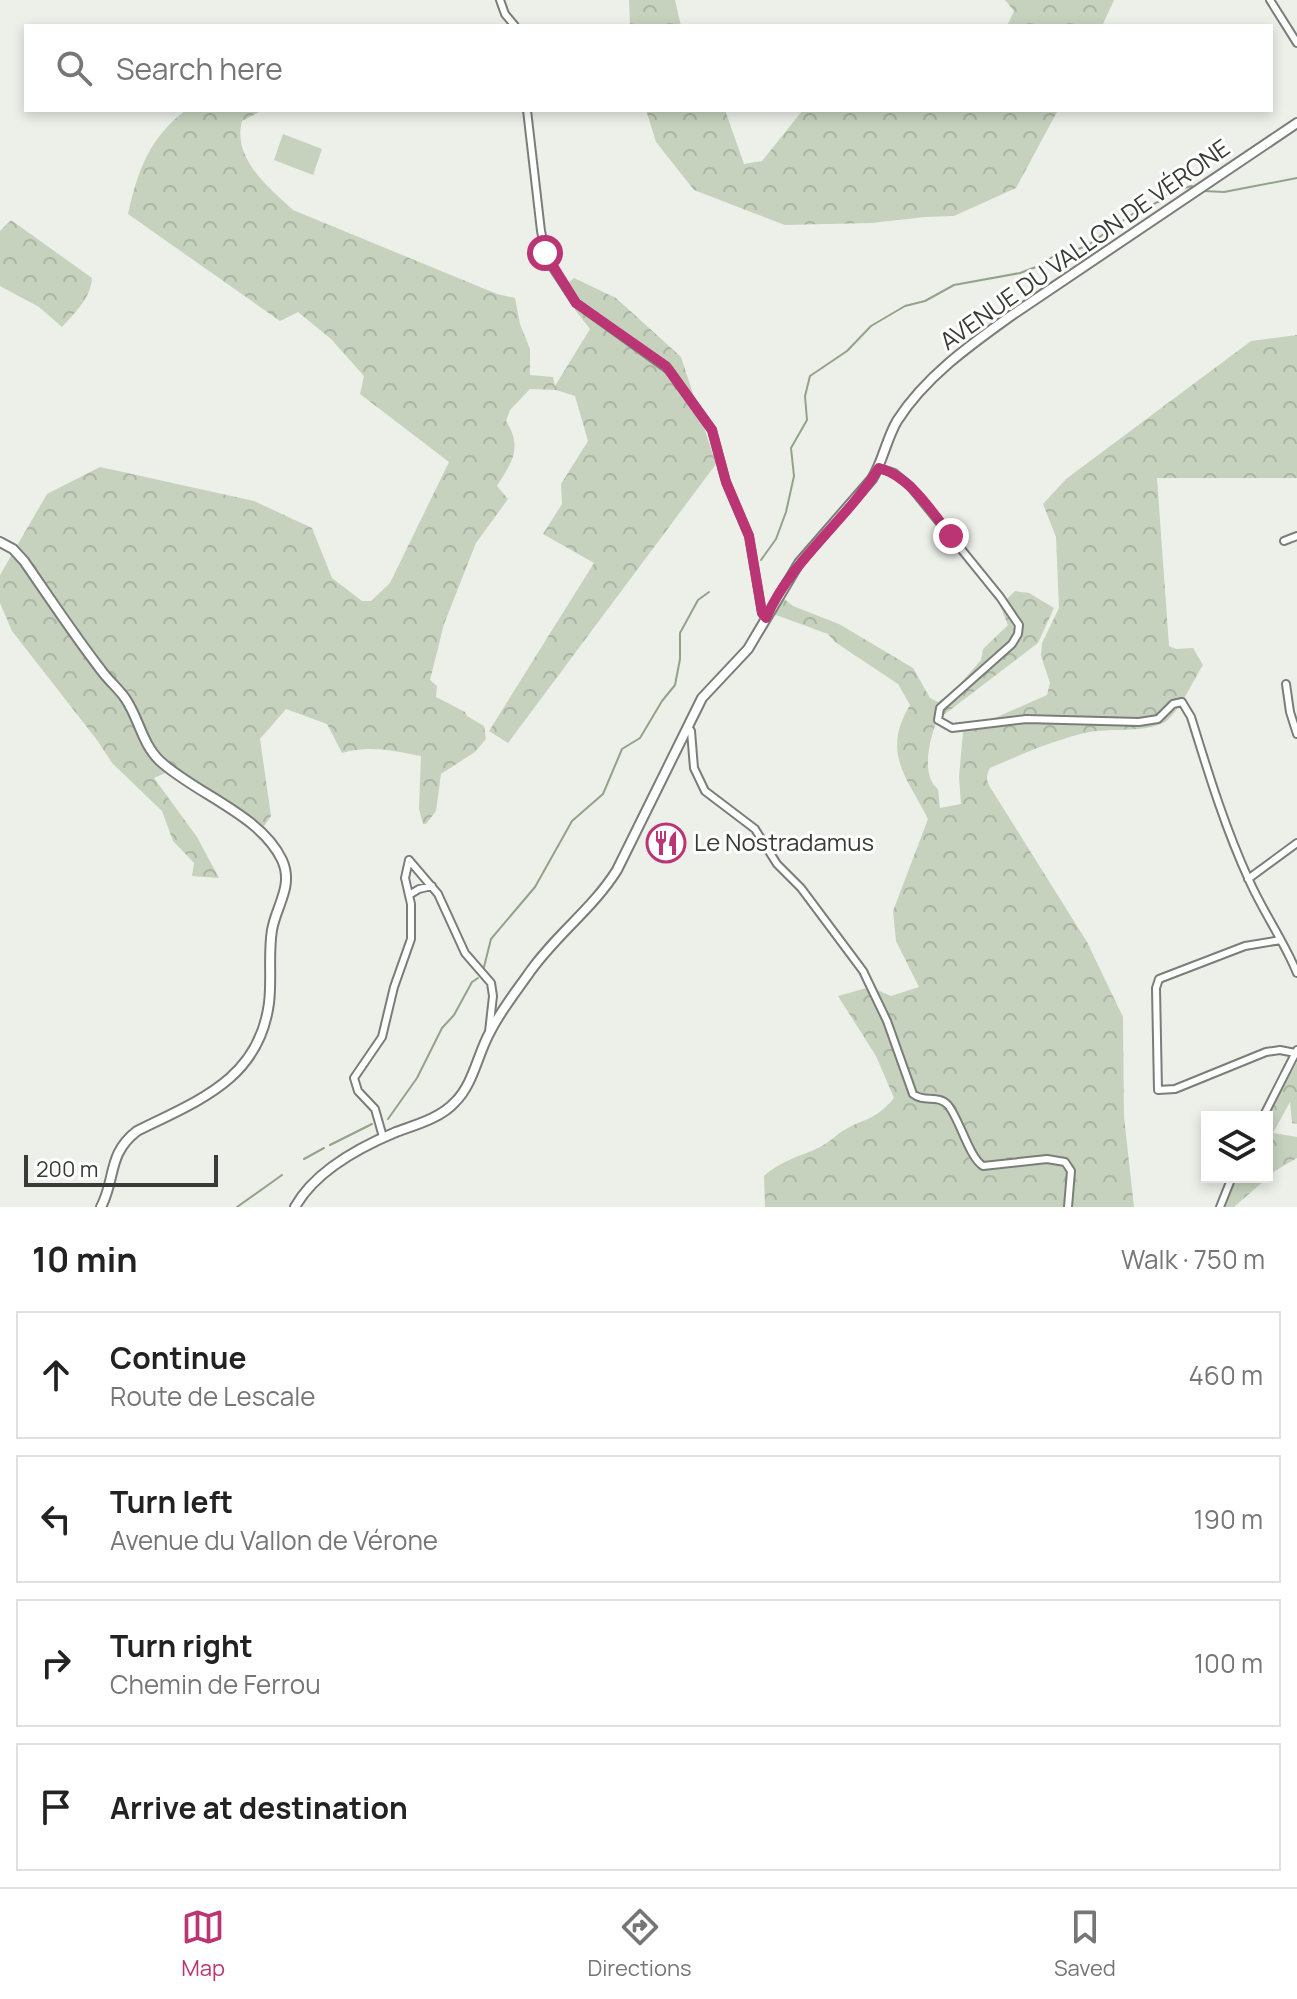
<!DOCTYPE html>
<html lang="en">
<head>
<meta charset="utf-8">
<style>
	:root { --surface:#fff; --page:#f6f6f6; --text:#222; --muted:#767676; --line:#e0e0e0; --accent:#bb3474 }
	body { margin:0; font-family:Manrope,sans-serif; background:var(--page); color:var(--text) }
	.controls { position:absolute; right:24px; bottom:24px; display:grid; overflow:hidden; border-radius:0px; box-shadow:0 4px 12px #0003 }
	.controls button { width:72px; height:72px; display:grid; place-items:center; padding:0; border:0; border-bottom:2px solid var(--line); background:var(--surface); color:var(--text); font:40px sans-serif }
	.scale { position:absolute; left:24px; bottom:20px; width:194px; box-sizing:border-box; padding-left:8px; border:4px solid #393b38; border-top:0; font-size:22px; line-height:28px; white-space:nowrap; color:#393b38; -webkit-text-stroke:6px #fff; paint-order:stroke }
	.stop { position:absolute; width:24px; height:24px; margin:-18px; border:6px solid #bb3474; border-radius:50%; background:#fff }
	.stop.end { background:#bb3474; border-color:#fff; box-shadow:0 2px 8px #0008 }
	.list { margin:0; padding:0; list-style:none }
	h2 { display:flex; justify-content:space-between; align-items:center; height:104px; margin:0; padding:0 32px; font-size:34px }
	h2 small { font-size:26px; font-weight:400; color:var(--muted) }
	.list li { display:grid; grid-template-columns:52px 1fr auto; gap:24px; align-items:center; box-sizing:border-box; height:128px; margin:0 16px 16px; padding:0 16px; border:2px solid var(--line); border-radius:0px }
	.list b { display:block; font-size:30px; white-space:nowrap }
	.list p { margin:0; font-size:26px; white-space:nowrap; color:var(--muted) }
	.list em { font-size:26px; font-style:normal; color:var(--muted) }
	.icon { flex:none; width:44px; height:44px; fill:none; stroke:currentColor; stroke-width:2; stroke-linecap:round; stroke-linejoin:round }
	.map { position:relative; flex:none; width:1297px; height:1207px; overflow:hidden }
	.search { position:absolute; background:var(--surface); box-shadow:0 4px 12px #0003; left:24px; right:24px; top:24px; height:88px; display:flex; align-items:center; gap:20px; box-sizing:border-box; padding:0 28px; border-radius:0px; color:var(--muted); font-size:30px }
	.sheet { height:680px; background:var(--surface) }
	nav { display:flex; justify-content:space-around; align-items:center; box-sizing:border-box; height:112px; border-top:2px solid var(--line); background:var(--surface); font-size:22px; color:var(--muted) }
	nav a { display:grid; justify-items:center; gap:4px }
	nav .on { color:var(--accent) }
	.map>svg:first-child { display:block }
	.forest { fill:url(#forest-crowns) }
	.pitch { fill:#c6d2bd }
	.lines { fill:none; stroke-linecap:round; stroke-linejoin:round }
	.stream { stroke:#93a389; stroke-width:2 }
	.street-casing { stroke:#7a7e78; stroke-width:10 }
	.secondary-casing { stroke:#7a7e78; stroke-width:12 }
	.street { stroke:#fff; stroke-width:6 }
	.secondary { stroke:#fff; stroke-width:8 }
	.route { stroke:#bb3474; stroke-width:10 }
	.labels { text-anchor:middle; stroke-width:6; stroke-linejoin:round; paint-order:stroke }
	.street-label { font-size:24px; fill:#393b38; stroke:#fff }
	.poi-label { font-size:24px; fill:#393b38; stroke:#fff; text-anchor:start }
</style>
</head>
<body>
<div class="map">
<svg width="1297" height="1207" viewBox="0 0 1297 1207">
	<defs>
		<pattern id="forest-crowns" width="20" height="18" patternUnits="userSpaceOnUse" patternTransform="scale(2)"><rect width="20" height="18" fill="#c6d2bd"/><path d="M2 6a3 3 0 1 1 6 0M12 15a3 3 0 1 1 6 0" fill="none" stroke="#abb5a3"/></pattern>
	</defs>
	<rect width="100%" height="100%" fill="#ecf0e9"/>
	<!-- forest -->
	<path class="forest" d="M629 0H675L681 26H630Z
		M1005 0H1114L1102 26H1007L1014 11Z
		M186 110H263L242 121C232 158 268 187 293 210L497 294 515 298 520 324 530 349V375L553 377 555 386 590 329 572 306 569 282 574 278 616 298 681 357 716 464 508 743 489 731 594 563 543 534 562 504 561 484 588 441 575 396 556 390 530 389 510 410 506 421C523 448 512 462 497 486L508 499 476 543 444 624 430 680 437 686 436 697 465 712 467 716 484 726 486 739 475 752 441 774 436 811 426 824H423L419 809 421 756C393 751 370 745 342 753L327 724 286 709 260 739 271 816 262 829 165 773 154 778 197 837 219 878 192 876 194 863 173 841 162 811 112 763 97 740 12 631 0 603V575L47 494 100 467 254 501 312 528 332 578 362 601H371L390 583 449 462 360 394 364 376 331 339 298 312 280 321 128 214C138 170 149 138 186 110Z
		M646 110H725L744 164 762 161 803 110H1058L1016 188 954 216 925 217 871 223 785 225 694 190 656 142Z
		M11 220 92 278C91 297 75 313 62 327L39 307 0 286V231Z
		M1297 335V478H1157L1169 646 1176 649 1193 648 1203 665C1194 679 1178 714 1165 722 1144 733 1113 728 1090 732 1056 739 1022 754 990 768 986 775 986 780 990 787L1087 942 1123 1017 1124 1117 1134 1207H765L764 1176C781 1160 800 1157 820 1147 828 1143 834 1137 841 1132 865 1117 874 1122 894 1098L876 1056 838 996 870 987 891 996 919 987 896 941 893 911 928 819C907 777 881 753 910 705L898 684 835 642 828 634 776 615 772 616 783 598 793 606 839 624 913 668 930 698 938 702 954 691 981 660 983 649 1008 625 1000 606 1015 591 1029 593 1054 608 1038 643 937 720C930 738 920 775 938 789L940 808 961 804 959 777 963 732 1047 695 1050 683 1041 656 1042 643 1059 608 1056 537 1043 504 1066 479 1251 341Z
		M1297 1062V1124L1292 1123 1290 1102 1273 1133 1297 1137V1158L1275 1171 1234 1207H1223L1235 1177H1267V1117Z"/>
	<!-- pitch -->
	<path class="pitch" d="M283 134 322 149 313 175 274 160Z"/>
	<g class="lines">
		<!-- stream -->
		<path class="stream" d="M1204 191 1224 192 1297 178
			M761 560 776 539 786 512 794 476 791 448 807 420 805 396 810 376 847 351 871 326 905 306 925 301 954 285 1020 273 1036 267 1054 256 1064 255 1088 245 1134 213 1160 201 1169 192 1192 186
			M484 967 491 939 535 887 572 821 603 794 622 749 640 738 662 701 675 685 680 659V633L698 600 709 592
			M388 1119 417 1078 442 1028 454 1015 472 982 478 978
			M330 1145 372 1124
			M304 1159 324 1148
			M237 1207 282 1175"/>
		<defs>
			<path id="street" d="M500 0 505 14 515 26
				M1270 0 1297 43
				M527 110 541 231 547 259 576 303 669 370 712 430 726 482 749 536 762 613 766 618
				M879 468 894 473 910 486 1000 597 1019 625 1018 634 1012 644 940 708 938 720 952 728 1026 719 1139 722 1158 719 1173 704 1182 702 1191 717C1208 772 1225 828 1249 880 1263 912 1284 941 1297 973
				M1284 541 1297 536
				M1286 684 1290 712 1297 734
				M688 727 691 731 694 768 705 791 755 829 777 864 801 888 863 971 887 1021 913 1094C924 1103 938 1094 948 1105 960 1120 969 1157 983 1166L1047 1159 1065 1162 1071 1171 1068 1207
				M409 860 438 894 465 953 491 983 493 996 489 1032
				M1248 879 1297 843
				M409 895 419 889 432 886
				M1281 940 1245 946 1159 979 1156 988 1158 1090 1175 1089 1266 1052 1280 1050 1295 1053
				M1263 1117 1297 1050
				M383 1137 375 1109 358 1091 354 1078 382 1037 394 987 411 939V904L405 878 409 860
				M1220 1207 1232 1177"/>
			<path id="secondary" d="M0 542 13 549 24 561C49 597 74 635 101 670 108 680 118 688 125 698 139 718 142 744 160 761 196 794 261 815 282 860 294 886 276 906 272 930 268 954 272 979 269 1003 259 1080 197 1101 137 1131 107 1154 116 1179 101 1207
				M295 1207C315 1171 360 1147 396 1132 415 1125 441 1118 455 1102 473 1085 478 1053 490 1032 500 1012 514 994 527 976 553 937 592 910 617 870L702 698 748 649 799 563 872 479C883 461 886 440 897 421 925 377 970 345 1012 315L1297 123"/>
		</defs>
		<!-- street casing -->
		<use href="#street" class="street-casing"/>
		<!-- secondary casing -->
		<use href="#secondary" class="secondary-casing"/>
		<!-- street -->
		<use href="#street" class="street"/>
		<!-- secondary -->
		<use href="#secondary" class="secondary"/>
	</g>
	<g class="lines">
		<!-- route -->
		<path class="route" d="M545 253 576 303 666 366 712 430 726 482 749 536 762 613 766 618C792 559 845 522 879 468 911 477 931 511 951 536"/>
	</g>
	<!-- icons -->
	<defs>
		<symbol id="restaurant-ring" viewBox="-11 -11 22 22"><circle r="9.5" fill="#fff" stroke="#bb3474" stroke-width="1.5"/><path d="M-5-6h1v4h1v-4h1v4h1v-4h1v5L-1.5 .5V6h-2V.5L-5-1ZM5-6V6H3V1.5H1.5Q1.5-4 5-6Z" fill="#bb3474"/></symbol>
	</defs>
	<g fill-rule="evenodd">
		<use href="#restaurant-ring" x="644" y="821" width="44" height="44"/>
	</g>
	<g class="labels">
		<!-- street labels -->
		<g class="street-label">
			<text transform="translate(1085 245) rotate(-35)" y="8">AVENUE DU VALLON DE VÉRONE</text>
		</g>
		<!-- poi labels -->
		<g class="poi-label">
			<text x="694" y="851">Le Nostradamus</text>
		</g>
	</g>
</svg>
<div class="controls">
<button><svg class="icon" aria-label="layers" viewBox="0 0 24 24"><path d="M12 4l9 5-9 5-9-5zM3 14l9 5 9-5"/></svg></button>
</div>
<div class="scale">200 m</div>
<div class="stop" style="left:545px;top:253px"></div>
<div class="stop end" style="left:951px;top:536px"></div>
<div class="search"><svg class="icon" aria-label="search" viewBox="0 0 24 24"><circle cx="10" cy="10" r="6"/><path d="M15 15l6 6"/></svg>Search here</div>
</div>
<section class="sheet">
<h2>10 min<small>Walk · 750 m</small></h2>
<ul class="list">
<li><svg class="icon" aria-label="ahead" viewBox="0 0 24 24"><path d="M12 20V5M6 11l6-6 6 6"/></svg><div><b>Continue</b><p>Route de Lescale</p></div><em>460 m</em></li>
<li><svg class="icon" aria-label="left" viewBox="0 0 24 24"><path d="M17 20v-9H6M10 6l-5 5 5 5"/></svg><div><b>Turn left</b><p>Avenue du Vallon de Vérone</p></div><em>190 m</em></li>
<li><svg class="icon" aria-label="right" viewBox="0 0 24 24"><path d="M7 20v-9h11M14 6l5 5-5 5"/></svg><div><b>Turn right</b><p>Chemin de Ferrou</p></div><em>100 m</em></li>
<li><svg class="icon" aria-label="arrive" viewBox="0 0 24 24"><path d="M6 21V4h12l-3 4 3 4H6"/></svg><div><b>Arrive at destination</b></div></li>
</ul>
</section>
<nav>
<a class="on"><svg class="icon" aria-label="map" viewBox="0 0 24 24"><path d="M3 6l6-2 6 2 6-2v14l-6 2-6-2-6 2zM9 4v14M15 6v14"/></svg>Map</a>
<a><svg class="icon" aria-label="directions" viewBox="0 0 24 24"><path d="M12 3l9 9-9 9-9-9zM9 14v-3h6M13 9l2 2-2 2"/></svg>Directions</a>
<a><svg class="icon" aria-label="saved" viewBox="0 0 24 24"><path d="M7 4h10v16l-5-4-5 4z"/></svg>Saved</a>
</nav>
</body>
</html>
